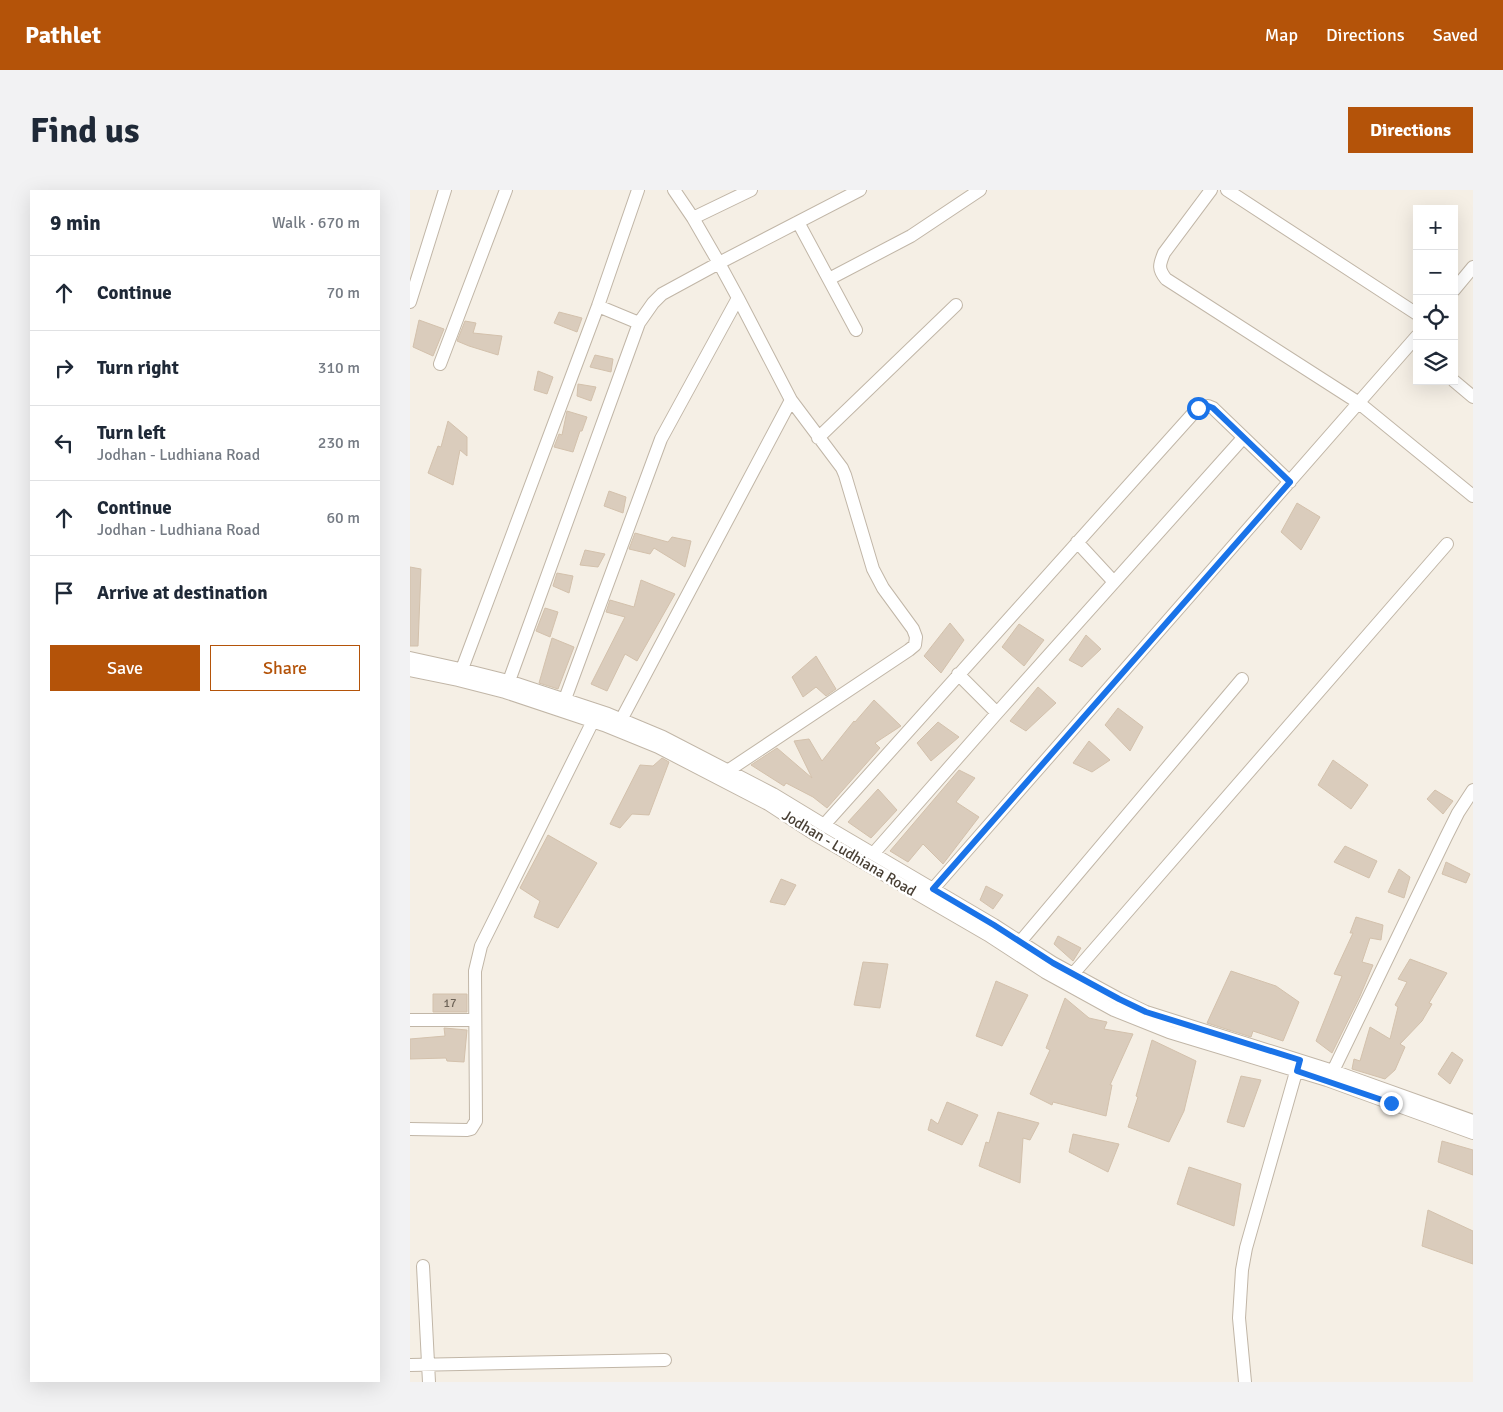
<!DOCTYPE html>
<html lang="en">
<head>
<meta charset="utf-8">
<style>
	:root { --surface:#fff; --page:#f2f2f3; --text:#1f2937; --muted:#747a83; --line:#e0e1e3; --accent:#b45309 }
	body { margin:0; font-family:Signika,sans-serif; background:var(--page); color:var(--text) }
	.controls { position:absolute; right:15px; top:15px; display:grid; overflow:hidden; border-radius:0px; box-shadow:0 5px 20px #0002 }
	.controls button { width:45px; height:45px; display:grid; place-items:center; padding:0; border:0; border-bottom:1px solid var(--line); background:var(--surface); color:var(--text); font:25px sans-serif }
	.stop { position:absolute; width:15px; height:15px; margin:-11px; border:4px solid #1a73e8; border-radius:50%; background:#fff }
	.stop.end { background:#1a73e8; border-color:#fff; box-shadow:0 1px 5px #0008 }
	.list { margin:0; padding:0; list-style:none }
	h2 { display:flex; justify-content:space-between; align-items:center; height:65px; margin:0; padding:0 20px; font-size:21px }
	h2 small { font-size:16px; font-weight:400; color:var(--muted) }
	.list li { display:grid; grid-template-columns:32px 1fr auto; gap:15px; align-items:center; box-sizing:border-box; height:75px; padding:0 20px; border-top:1px solid var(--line) }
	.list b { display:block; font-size:19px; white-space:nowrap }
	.list p { margin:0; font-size:16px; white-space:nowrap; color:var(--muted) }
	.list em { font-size:16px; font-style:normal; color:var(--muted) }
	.actions { display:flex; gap:10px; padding:15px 20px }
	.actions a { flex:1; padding:11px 0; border:1px solid var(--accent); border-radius:0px; text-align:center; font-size:18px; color:var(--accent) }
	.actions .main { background:var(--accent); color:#fff }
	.icon { flex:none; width:28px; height:28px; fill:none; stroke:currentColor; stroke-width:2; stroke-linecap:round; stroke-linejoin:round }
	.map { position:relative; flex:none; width:1063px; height:1192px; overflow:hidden; border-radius:0px }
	header { display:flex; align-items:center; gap:30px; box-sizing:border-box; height:70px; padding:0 25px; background:var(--accent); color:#fff }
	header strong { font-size:24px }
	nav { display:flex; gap:28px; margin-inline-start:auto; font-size:18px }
	.intro { display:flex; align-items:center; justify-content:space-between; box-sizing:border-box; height:120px; padding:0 30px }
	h1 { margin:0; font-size:35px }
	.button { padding:12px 22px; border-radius:0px; background:var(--accent); color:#fff; font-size:18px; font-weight:700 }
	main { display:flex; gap:30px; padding:0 30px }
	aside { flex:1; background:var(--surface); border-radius:0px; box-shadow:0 5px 20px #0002 }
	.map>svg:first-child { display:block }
	.building { fill:#daccbc; stroke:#d3c1ac }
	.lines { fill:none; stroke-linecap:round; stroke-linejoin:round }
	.minor-casing { stroke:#c1b6a7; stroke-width:14 }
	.minor { stroke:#fff; stroke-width:12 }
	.route { stroke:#1a73e8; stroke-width:6 }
	.labels { text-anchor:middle; stroke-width:5; stroke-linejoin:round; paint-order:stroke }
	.number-label { font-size:12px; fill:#6c6256 }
	.street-label { font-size:15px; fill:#483f34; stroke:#fff }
</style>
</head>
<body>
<header>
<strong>Pathlet</strong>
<nav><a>Map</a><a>Directions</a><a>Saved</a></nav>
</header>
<div class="intro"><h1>Find us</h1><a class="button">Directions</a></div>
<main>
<aside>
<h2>9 min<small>Walk · 670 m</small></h2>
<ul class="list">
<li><svg class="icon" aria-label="ahead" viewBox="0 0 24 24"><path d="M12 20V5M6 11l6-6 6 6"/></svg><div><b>Continue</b></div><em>70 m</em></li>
<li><svg class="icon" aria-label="right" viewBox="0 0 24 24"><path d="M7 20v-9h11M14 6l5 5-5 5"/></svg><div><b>Turn right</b></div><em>310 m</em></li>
<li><svg class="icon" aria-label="left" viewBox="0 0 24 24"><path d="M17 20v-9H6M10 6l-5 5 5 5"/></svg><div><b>Turn left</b><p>Jodhan - Ludhiana Road</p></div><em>230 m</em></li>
<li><svg class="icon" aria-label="ahead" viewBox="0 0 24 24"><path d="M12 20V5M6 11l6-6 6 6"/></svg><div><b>Continue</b><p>Jodhan - Ludhiana Road</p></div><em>60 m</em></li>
<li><svg class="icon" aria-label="arrive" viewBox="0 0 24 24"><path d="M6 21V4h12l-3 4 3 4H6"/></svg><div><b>Arrive at destination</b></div></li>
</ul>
<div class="actions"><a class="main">Save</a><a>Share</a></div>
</aside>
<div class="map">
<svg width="1063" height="1192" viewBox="0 0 1063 1192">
	<rect width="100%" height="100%" fill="#f5efe5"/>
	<!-- building -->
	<path class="building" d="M149 122 172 128 167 142 144 133Z
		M9 130 34 139 23 166 3 157Z
		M55 131 66 133 63 143 92 146 88 165 59 156 47 151Z
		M185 165 203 169 201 182 180 177Z
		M128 181 143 187 137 204 124 200Z
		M168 194 186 197 181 211 167 206Z
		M157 221 177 227 172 241H170L163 262 144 257 149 244 152 245Z
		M38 231 57 247V266L50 260 43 295 18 283 28 256 31 257Z
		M199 301 216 307 213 323 194 316Z
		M887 313 910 327 891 360 871 342Z
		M225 343 258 352 262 347 281 351 275 377 244 358 240 364 219 359Z
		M175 360 195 364 188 377 170 375Z
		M0 377 11 379 8 456H0Z
		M147 383 163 386 159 403 143 396Z
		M231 390 265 404 227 471 215 464 197 501 181 494 215 427 196 422 200 410 224 417Z
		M135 418 148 422 140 447 126 441Z
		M540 433 554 450 531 483 514 466Z
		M609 434 634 450 614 476 592 457Z
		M676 445 691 459 672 477 659 470Z
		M142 448 164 457 148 499 129 493Z
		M406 466 426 499 416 506 406 497 393 507 382 487Z
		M628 497 646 513 616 541 600 531Z
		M464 510 491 536 465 553 470 558 417 618 403 607 376 593 374 596 341 575 367 558 402 588 384 551 399 549 412 571 444 531 445 532Z
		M708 518 733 537 720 561 695 535Z
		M528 532 549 547 521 571 507 553Z
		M679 551 700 570 682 582 663 573Z
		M252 568 259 572 239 625 222 624 210 638 200 634 230 575 243 576Z
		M923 570 958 595 941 619 908 595Z
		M549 580 565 588 546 612 569 627 533 674 513 654 498 672 480 661Z
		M468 599 487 620 461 648 438 632Z
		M1025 600 1043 611 1033 624 1017 609Z
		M138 645 187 673 148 738 124 727 130 711 110 698Z
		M935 656 967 671 959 688 924 672Z
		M1036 672 1060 684 1056 693 1032 684Z
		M989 679 1000 687 994 708 978 702Z
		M371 689 386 695 375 715 360 712Z
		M576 696 593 705 583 719 570 710Z
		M946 727 973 735 971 750 960 748 952 772 963 775 950 806 922 863 906 851 932 786 924 784 943 743H940Z
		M648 746 671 758 663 771 644 754Z
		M1000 769 1037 783 1019 813 1022 814 1012 831 990 854 995 857 985 880 975 889 942 879 944 869 950 871 960 837 980 849 988 817 985 815 997 792 988 789Z
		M453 772 478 774 470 818 444 815Z
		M821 781 866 796 889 812 873 851 843 841 841 847 797 833Z
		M586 791 618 805 592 856 566 846Z
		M23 804H57V822H23Z
		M655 808 679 828 697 832 694 839 723 844 700 895H702L696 926 643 912 642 915 620 904 640 860 636 858Z
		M34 838 57 840 54 872 37 871 36 868 0 869V849L35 846Z
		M742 850 786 871 774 921 759 952 718 937 728 907 726 906Z
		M1042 862 1053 870 1040 894 1028 884Z
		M831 886 851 890 834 937 817 932Z
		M537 912 568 925 552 955 518 940 521 929 528 934Z
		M588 922 629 933 620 950 613 948 610 993 569 976 576 952 579 953Z
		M663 944 709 954 698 982 659 962Z
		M1032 951 1063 960V985L1028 972Z
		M779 977 831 994 824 1036 767 1014Z
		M1018 1020 1063 1041V1074L1012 1056Z"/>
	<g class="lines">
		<defs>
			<path id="minor" d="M801 0 754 63C749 75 748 79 756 89L949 213 1063 306
				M817 0 1007 124
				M283 28 341 0
				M388 32 446 140
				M419 89 501 46 570 0
				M1044 100 1063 77
				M0 112 35 0
				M188 116 229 133
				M30 174 96 0
				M1044 191 1063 207
				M408 248 546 115
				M667 352 704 392
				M0 468 50 479 98 491 198 524 253 547 363 604 414 635 584 735 643 773 709 809 736 822 923 881 1063 931
				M52 479 188 116 228 0
				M0 480 48 490 95 502 194 535 248 557 358 614 404 644 578 745 635 782 704 820 759 842 917 890 1063 943
				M548 484 587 523
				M99 491 229 133 243 113 252 104 309 73 283 28 264 0
				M155 509 251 249 328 108 309 73 450 0
				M211 530 381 210
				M319 580 499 460 505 455 506 447 503 439 473 398 463 379 435 285 432 278 381 210 328 108
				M414 635 788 218 798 216 803 218 880 292
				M463 664 587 523 833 248
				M523 699 1007 146
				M610 752 832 489
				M663 784 1037 354
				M0 830H65
				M923 881 1036 647 1048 623 1063 600
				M0 939 57 940 61 939 66 931 65 781 71 756 183 531
				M13 1076 19 1192
				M0 1175 255 1170
				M835 1192 829 1128 832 1080 836 1058 888 875"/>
		</defs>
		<!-- minor casing -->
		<use href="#minor" class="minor-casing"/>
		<!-- minor -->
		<use href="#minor" class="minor"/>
	</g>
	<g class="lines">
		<!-- route -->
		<path class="route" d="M788 218 798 216 803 218 880 292 523 699 584 735 643 773 709 809 736 822 890 870 887 881 981 913"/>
	</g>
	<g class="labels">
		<!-- number labels -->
		<g class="number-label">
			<text x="40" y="817">17</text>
		</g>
		<!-- street labels -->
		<g class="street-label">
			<text transform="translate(439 663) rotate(31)" y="5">Jodhan - Ludhiana Road</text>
		</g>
	</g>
</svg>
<div class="controls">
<button>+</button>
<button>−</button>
<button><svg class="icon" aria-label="locate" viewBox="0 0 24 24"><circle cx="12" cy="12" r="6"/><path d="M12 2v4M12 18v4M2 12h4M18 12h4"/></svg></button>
<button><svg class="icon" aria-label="layers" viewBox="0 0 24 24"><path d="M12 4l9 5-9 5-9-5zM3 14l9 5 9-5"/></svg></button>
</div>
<div class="stop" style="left:788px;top:218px"></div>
<div class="stop end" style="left:981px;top:913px"></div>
</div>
</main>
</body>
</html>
